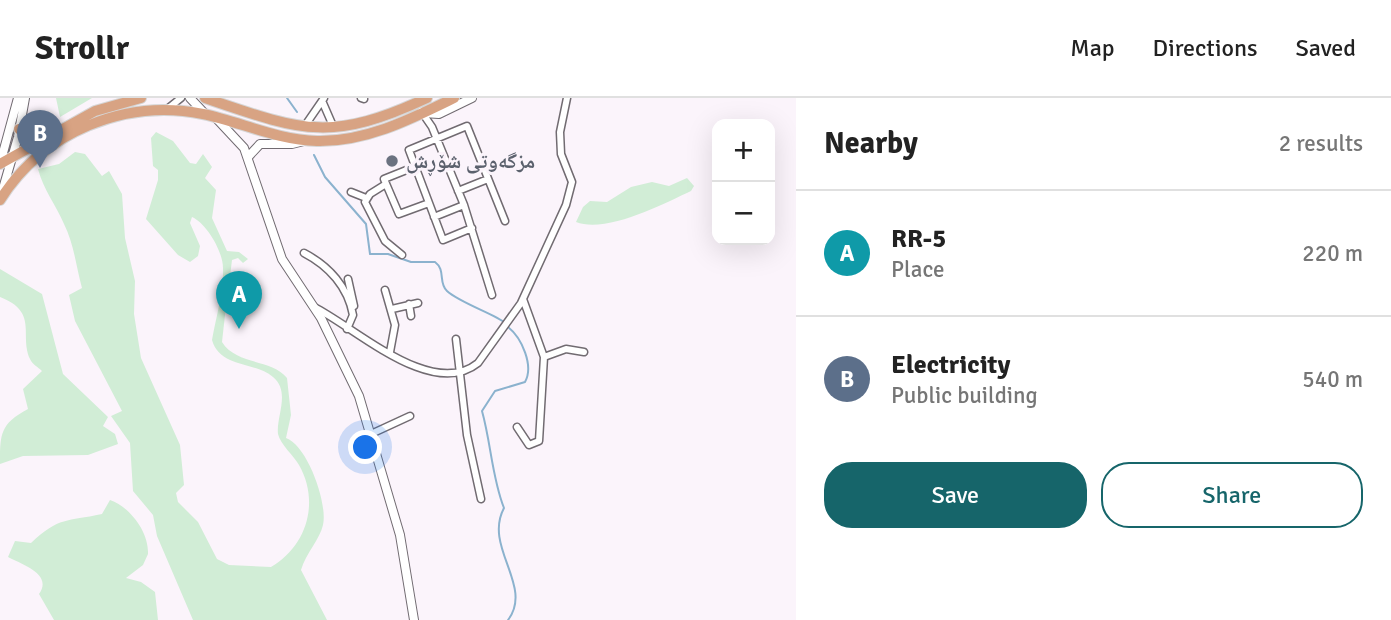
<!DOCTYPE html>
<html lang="en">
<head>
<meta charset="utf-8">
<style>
	:root { --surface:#fff; --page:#f2f2f2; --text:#222; --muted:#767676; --line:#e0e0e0; --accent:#16656a }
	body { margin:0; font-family:Signika,"Noto Naskh Arabic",sans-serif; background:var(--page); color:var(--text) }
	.controls { position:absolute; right:21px; top:21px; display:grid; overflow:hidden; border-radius:14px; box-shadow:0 7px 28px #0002 }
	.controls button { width:63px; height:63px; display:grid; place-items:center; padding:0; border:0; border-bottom:2px solid var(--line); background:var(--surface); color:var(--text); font:35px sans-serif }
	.you { position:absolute; left:366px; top:350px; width:24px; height:24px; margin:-18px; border:5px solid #fff; border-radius:50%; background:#1a73e8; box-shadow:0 0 0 10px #1a73e833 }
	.badge { display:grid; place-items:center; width:46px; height:46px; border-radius:50%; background:var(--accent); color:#fff; font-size:23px; font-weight:700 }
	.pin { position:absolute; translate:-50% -58px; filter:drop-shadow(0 2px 4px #0008) }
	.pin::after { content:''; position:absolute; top:37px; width:24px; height:21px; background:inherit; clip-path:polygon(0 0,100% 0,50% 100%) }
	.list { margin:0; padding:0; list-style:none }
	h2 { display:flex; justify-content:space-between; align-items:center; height:91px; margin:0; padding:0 28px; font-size:30px }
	h2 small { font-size:23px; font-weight:400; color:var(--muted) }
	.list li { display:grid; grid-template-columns:46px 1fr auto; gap:21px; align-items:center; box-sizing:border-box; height:126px; padding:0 28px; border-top:2px solid var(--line) }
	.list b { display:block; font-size:26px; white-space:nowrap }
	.list p { margin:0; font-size:23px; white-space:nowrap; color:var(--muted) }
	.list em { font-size:23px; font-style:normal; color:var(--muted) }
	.actions { display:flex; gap:14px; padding:21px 28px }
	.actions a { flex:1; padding:16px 0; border:2px solid var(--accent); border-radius:28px; text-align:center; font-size:24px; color:var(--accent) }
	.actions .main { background:var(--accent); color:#fff }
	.map { position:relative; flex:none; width:796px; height:522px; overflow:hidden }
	header { display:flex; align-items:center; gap:42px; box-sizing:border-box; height:98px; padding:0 35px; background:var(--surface); border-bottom:2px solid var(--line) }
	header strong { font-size:33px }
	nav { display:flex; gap:38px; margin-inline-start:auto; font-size:24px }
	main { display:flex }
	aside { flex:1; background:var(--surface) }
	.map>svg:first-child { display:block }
	.green { fill:#d1edd6 }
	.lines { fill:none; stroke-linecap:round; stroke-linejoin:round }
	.stream { stroke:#8bb2ce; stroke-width:2 }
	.minor-casing { stroke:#716b71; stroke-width:9 }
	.tertiary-casing { stroke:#716b71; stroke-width:10 }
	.trunk-casing { stroke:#d6d6d6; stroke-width:12 }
	.minor { stroke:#fff; stroke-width:6 }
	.tertiary { stroke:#fff; stroke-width:8 }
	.trunk { stroke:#d8a383; stroke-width:10 }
	.worship-dot { fill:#6b7280; stroke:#fbf4fb; stroke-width:2.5 }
	.labels { text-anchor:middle; stroke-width:6; stroke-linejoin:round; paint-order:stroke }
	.worship-label { font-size:21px; font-weight:bold; fill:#5b616d; stroke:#fbf4fb; text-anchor:start }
</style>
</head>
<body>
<header>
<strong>Strollr</strong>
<nav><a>Map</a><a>Directions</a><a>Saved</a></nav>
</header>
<main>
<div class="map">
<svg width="796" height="522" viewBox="0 0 796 522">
	<rect width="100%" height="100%" fill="#fbf4fb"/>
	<!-- green -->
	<path class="green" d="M56 0H92L60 19Z
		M156 34 173 43 190 65 196 66 203 56 212 69 205 80 216 92 212 120 227 153 239 154 248 161 243 165 238 160 232 162 230 178 235 181V186L228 190 222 244C236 267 272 261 287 280L291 317 286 340C307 347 328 405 323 427 320 441 306 455 301 472L327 522H193L157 438 153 417 133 393 130 345 111 318 122 313 75 223 69 197 82 190C76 168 74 146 64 126 56 107 43 91 38 71L59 66 75 54 85 56 102 78 109 73 122 96 125 140 135 183 134 216 141 260 180 347 184 387 176 395 178 404 198 424 217 461 229 467 271 469C307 448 320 404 299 367 294 358 280 346 278 336 276 318 291 294 273 279 254 263 220 270 212 242 216 219 224 193 223 170 223 153 206 125 192 119L190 125 200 148 198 158 190 164 178 157 146 121 158 82V72L153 68 151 40Z
		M687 80 694 88 691 93C663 106 606 136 576 124L583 109 590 103 607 104 631 89 652 84 669 88Z
		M0 171 42 196 63 276 108 319 103 328 115 336 118 346 88 357 23 358 0 366C0 336 0 326 28 311L23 291 42 273C38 269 32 266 30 261 19 237 39 214 0 199Z
		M110 402C130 409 149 434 148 456L143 467 126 480 141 484 155 494 158 522H54L39 496C53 476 23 467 8 459L15 443 31 445C60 418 66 424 102 416Z"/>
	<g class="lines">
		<!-- stream -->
		<path class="stream" d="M287 0 297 14
			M314 57 325 79 366 126 370 156H388L411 164H435C446 172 438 185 447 193 460 205 497 217 505 225
			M508 522C534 488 483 449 504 410 492 380 491 345 482 313L495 293 525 284C534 268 522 240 508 229"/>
		<defs>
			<path id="minor" d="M361 0 364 1
				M323 5 333 28
				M166 12 181 0
				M421 13 432 29 464 107 492 197
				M304 29 324 0
				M414 69 384 81 399 116 429 105
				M386 86 370 96 365 104 385 143 402 157
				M458 93 488 81
				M351 94 366 100
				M434 119 464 107
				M472 130 443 142 409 52 467 28 505 123
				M304 155C329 168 348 189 353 217L347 231
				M348 181 354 208
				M385 192 395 227 390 254
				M409 206 411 218
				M314 209C356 230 432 302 478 265L521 205 566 107 572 84 561 56 560 34 567 0
				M392 211 418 205
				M456 241 467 337 481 401
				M544 259 566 251 584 254
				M517 329 529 347 539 343 544 259 523 201
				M371 336 410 318"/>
			<path id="tertiary" d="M190 0 206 17
				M423 15 439 16 472 0
				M216 20 244 50 282 161 321 220 359 298 400 437 414 522
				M248 59 260 46H292L304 43
				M0 66 18 0
				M0 101 18 39 25 0"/>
			<path id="trunk" d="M205 0C302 33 330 45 427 0
				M19 31 27 38 42 40
				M0 66 95 13 141 0
				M0 102C43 34 125 0 203 16 241 24 277 42 317 43 366 44 411 21 454 0"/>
		</defs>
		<!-- minor casing -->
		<use href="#minor" class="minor-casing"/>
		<!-- tertiary casing -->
		<use href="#tertiary" class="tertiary-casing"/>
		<!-- trunk casing -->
		<use href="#trunk" class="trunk-casing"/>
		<!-- minor -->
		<use href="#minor" class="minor"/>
		<!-- tertiary -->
		<use href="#tertiary" class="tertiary"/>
		<!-- trunk -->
		<use href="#trunk" class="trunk"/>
	</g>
	<!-- markers -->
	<circle class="worship-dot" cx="392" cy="63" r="7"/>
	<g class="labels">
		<!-- worship labels -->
		<g class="worship-label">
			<text x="406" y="70">مزگەوتی شۆڕش</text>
		</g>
	</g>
</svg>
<div class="controls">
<button>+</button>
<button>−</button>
</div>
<div class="you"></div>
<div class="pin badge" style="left:239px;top:231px;background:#0f9aa8">A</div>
<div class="pin badge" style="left:40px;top:70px;background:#5c6f8a">B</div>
</div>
<aside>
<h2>Nearby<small>2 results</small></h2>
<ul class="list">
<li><span class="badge" style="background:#0f9aa8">A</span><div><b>RR-5</b><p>Place</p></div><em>220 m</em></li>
<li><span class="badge" style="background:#5c6f8a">B</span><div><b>Electricity</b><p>Public building</p></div><em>540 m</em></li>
</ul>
<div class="actions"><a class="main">Save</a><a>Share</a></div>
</aside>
</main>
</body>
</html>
